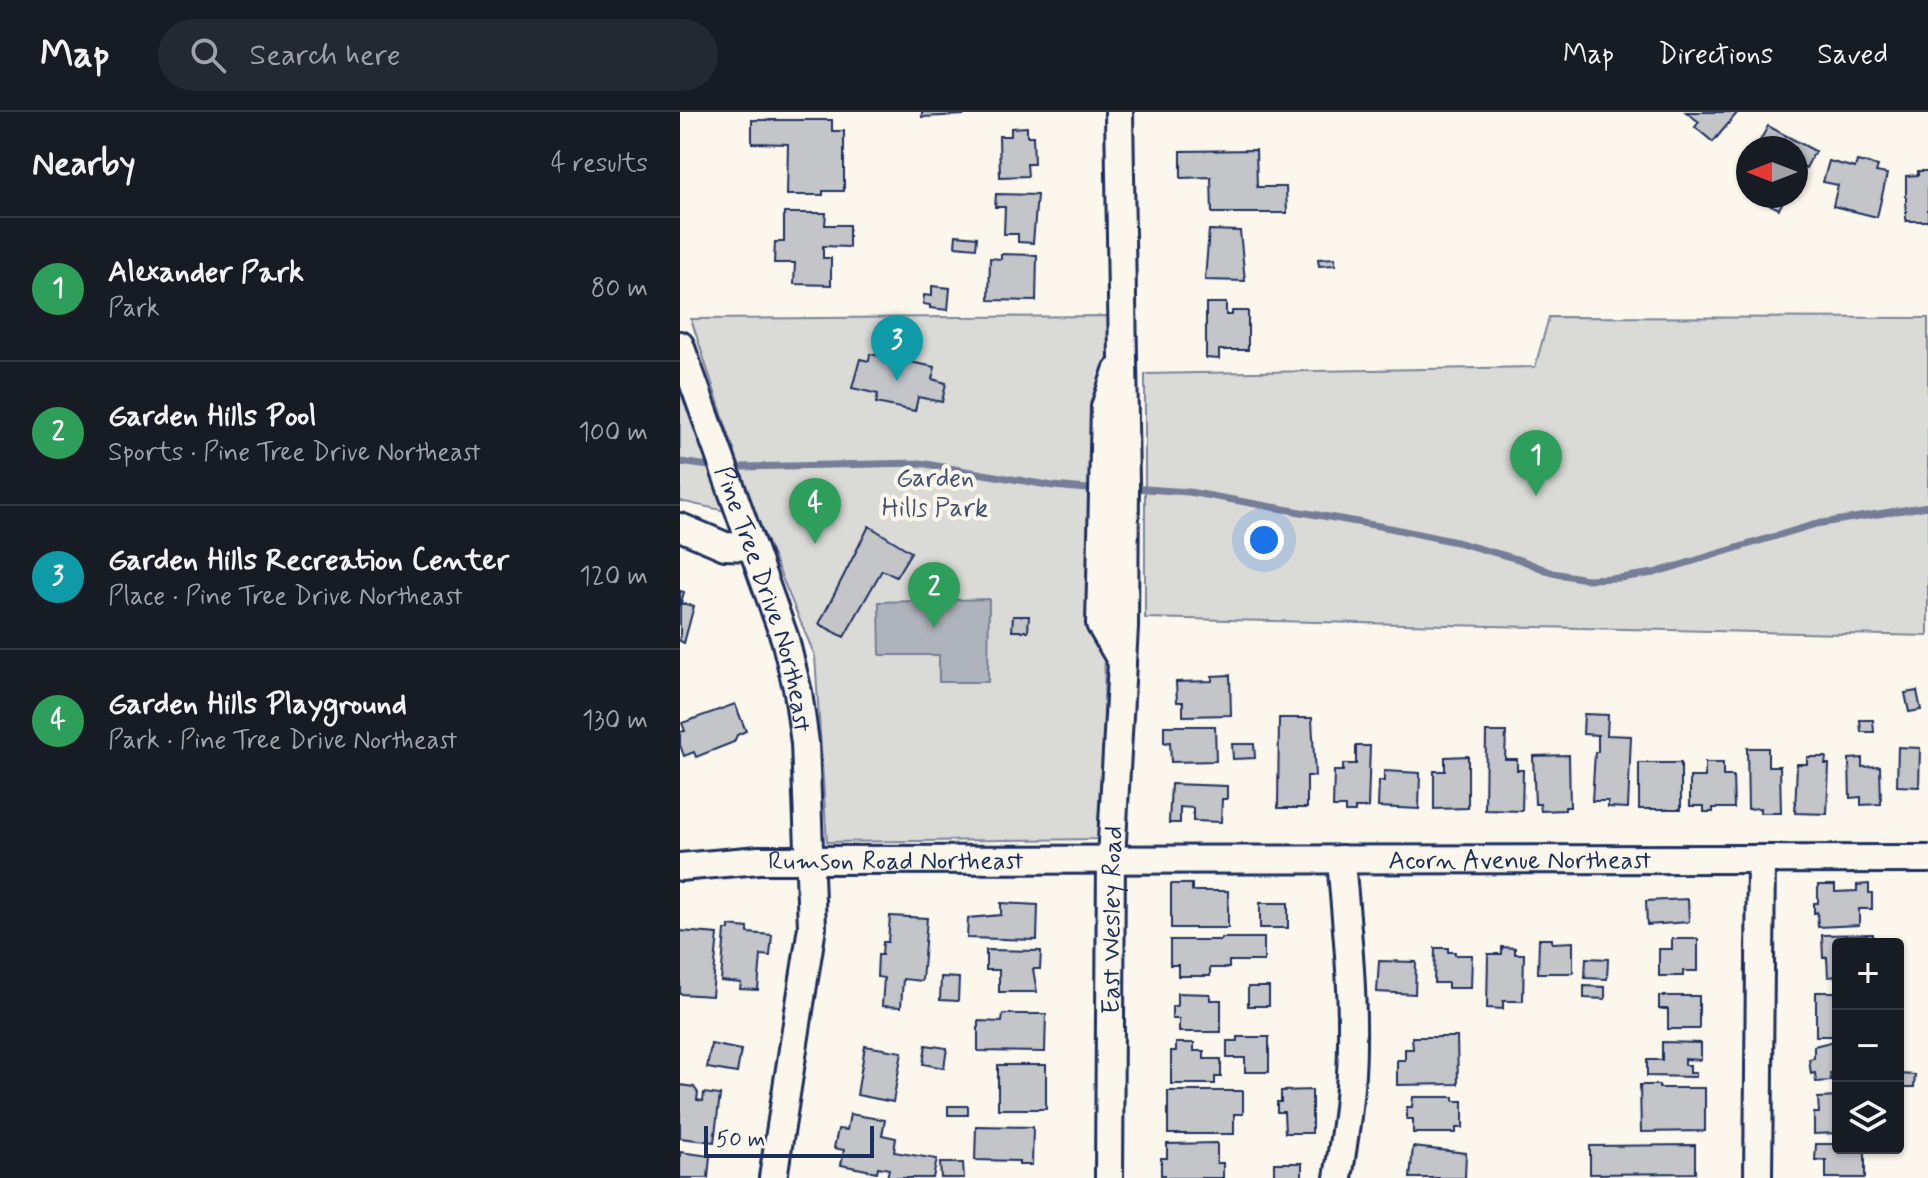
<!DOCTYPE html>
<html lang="en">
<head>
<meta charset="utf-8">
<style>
	:root { --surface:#171b24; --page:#242831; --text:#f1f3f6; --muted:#9ea1a6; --line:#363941; --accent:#7c3aed }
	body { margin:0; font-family:Mynerve,sans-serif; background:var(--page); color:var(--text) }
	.controls { position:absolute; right:24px; bottom:24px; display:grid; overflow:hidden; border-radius:8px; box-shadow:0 2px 6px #0004 }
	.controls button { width:72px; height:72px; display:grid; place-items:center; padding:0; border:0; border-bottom:2px solid var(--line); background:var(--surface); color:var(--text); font:40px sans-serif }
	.compass { position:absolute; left:1056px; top:24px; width:72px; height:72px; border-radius:50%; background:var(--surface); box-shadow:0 2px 6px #0004; rotate:270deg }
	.scale { position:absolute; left:24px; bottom:20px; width:170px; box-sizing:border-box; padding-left:8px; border:4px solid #1b2f5e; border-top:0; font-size:22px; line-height:28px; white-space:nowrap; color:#1b2f5e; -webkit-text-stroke:6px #fbf7ec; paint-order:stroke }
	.you { position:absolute; left:584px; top:428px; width:28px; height:28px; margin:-20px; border:6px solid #fff; border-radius:50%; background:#1a73e8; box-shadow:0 0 0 12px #1a73e833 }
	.badge { display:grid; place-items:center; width:52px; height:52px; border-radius:50%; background:var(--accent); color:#fff; font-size:26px; font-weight:700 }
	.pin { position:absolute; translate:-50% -66px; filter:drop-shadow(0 2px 4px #0008) }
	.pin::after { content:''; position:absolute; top:42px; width:28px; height:24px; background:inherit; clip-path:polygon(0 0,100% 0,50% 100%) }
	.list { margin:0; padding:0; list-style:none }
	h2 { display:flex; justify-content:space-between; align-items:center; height:104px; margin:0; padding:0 32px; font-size:34px }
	h2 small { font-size:26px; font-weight:400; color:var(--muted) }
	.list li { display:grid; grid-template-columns:52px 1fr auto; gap:24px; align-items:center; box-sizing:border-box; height:144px; padding:0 32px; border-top:2px solid var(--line) }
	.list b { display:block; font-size:30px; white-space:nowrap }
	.list p { margin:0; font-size:26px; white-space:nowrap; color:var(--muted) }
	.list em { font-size:26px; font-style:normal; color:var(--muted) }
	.icon { flex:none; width:44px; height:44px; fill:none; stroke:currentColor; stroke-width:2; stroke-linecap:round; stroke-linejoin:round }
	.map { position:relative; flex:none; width:1248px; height:1066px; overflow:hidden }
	header { display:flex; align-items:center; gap:48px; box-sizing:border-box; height:112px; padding:0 40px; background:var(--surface); border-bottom:2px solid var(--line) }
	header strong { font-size:38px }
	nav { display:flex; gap:44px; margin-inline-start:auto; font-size:28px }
	.search { width:560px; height:72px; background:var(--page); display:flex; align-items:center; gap:20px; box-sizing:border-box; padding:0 28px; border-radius:44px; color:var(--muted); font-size:30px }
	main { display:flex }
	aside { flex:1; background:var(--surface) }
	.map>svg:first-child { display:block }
	.green { fill:#dadad7; stroke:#7a849a; stroke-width:2 }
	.water { fill:#afb3bb; stroke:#747e96; stroke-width:2 }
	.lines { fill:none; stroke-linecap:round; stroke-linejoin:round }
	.stream { stroke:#747e96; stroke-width:7 }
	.building { fill:#c3c5c9; stroke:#1b2f5e; stroke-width:2 }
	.minor-casing { stroke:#1b2f5e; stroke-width:32 }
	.minor { stroke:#fbf7ec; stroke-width:26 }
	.labels { text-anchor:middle; stroke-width:8; stroke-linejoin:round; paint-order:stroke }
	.park-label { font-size:26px; fill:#415176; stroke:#fbf7ec }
	.street-label { font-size:26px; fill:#1b2f5e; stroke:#fbf7ec }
</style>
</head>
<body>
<header>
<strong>Map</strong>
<div class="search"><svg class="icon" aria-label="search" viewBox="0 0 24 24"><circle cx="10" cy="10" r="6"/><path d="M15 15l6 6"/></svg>Search here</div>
<nav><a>Map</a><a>Directions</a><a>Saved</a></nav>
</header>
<main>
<aside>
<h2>Nearby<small>4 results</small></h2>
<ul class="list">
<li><span class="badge" style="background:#2e9e5b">1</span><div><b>Alexander Park</b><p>Park</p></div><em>80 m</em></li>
<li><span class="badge" style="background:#2e9e5b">2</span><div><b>Garden Hills Pool</b><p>Sports · Pine Tree Drive Northeast</p></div><em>100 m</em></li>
<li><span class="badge" style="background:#0f9aa8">3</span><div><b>Garden Hills Recreation Center</b><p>Place · Pine Tree Drive Northeast</p></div><em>120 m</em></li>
<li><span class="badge" style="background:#2e9e5b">4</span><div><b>Garden Hills Playground</b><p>Park · Pine Tree Drive Northeast</p></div><em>130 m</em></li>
</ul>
</aside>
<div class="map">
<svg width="1248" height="1066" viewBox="0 0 1248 1066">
	<rect width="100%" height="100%" fill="#fbf7ec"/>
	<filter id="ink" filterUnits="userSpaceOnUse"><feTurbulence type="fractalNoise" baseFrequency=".0125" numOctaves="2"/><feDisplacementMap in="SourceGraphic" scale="16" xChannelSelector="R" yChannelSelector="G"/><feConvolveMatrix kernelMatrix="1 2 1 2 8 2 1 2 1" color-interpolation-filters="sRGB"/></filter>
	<g filter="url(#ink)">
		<!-- green -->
		<path class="green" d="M430 204 422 727 147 730 135 544 73 397 11 207Z
			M869 205 1248 206V524L465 506V262L855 255Z
			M0 270 45 399 0 389Z"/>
		<!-- water -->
		<path class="water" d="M309 487 308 570H259V543H200L199 490Z"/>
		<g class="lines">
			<!-- stream -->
			<path class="stream" d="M0 350 37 355
				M63 355 240 351 373 374 407 377
				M451 376 509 380 710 416 776 430 841 448 873 461 906 467 940 466 974 461 1136 412 1248 394"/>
		</g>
		<!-- building -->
		<path class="building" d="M242 0H284V3L242 5Z
			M1006 0H1058L1033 30 1015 15 1019 10Z
			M72 8H152V19H164V79H143V83H107L108 32 72 31Z
			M1088 14 1135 39 1126 56 1122 54 1116 64V36H1076Z
			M347 15V24H353L354 52H347L348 64 320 65 319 24H331V16Z
			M576 38 577 75H606L607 101H532L531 65 501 66V39Z
			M1149 49 1175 56 1177 49 1198 54 1196 60 1207 62 1197 105 1153 94 1158 73 1143 70Z
			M1238 59H1248V109H1226V64L1238 63Z
			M316 82 357 83 353 131 338 130V122H324L325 95H315Z
			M1079 84H1106L1099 97 1078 87Z
			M104 101H146L145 113H169V135L143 134V146H151V173L114 172 115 151H94L95 130H104Z
			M529 118 560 119 565 169 525 168Z
			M276 123 297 125 296 136 275 134Z
			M321 142 357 143 356 189 309 188 310 146 321 147Z
			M655 146V153L639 154 638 147Z
			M252 174 270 176 268 198 250 196V193L243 192 244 183 252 184Z
			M526 191H546V203H552V199H568V238H539V247L526 246Z
			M190 242 255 255 252 267 266 271 262 290 238 285 235 299 196 291 198 282 172 276 180 247 189 249Z
			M189 414 231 440 216 465 202 458 164 525 139 512Z
			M0 479 4 480 1 491 14 494 4 531 0 529Z
			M333 504H349L348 519H332Z
			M550 563 551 603 503 604V590H497L496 570 532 569V564Z
			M1237 579 1241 598 1229 600 1225 581Z
			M55 592 66 619 57 623 54 630 16 645 14 640 4 644 0 633V620L5 619 2 611Z
			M904 602 928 603 927 623 951 624 948 696 928 695V689H912L915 640H918V623L903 622Z
			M599 606H632L635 664H627V696H598Z
			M1180 608H1193L1194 620H1181Z
			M484 614H535L536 649 491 650 490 630 484 631Z
			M806 620H826L825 647H837V658H843L842 699 805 698Z
			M552 632H574L575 646 553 647Z
			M676 634H690L688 696H675V700H665V695H653L654 659H663V652H676Z
			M1218 635 1240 636 1239 675 1217 674Z
			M1067 636H1088V654H1100L1101 701H1080V696L1068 697Z
			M889 643 890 695H885V698L861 699 860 692H855L853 644Z
			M788 644V696L754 697V659H765V645Z
			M1127 645H1146L1145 652H1149L1147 702 1115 701 1117 652H1127Z
			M1182 646V655L1200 654 1201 692 1181 693V685L1170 686 1169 647Z
			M959 651H1001V697H959Z
			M1025 651H1043V664H1053L1054 696H1033V700H1024V694H1010V665H1025Z
			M704 659 740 661 739 697 698 695 699 669H704Z
			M491 672 547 674V687H542L541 710 513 709V696L500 695V711H489Z
			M491 772H512V779H548V816H491Z
			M1189 772V781H1192V797H1179V813L1138 815 1137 800 1134 801V791H1138V773H1155V780L1177 779V773Z
			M1008 787 1009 810 967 813 966 789Z
			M321 791 358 793 357 828 287 826 288 806 321 803Z
			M580 791H608V816H580Z
			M210 804 247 806 242 869 223 867 221 895 202 894 204 866 197 865 198 843H202L203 830H208Z
			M49 814 68 816V821L92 823 90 844 81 843 78 878 60 877 61 871 41 869 45 818H49Z
			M0 819 38 822 32 884 0 882Z
			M1193 822V832H1158V864L1148 865 1147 845 1143 846 1142 823Z
			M541 826H584V849H549V856H530V864H498V853H490V828H541Z
			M859 827H872V831L893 830V861H858Z
			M992 827H1018V859H1003V864H979V837H992Z
			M822 835 835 836V842H844L843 889H823V897L807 896 808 842H822Z
			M755 836H768V840H775V843H792L791 876H768V871H754Z
			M306 838 361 839 360 857H353L357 880H319V858H306Z
			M906 846 928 847 927 867 905 866Z
			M699 849 736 850 735 882 697 880Z
			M261 865 279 866 278 889 260 888Z
			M904 874 925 875V887L904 886Z
			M568 875H589V894H568Z
			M1136 880H1158V914H1154V924H1136Z
			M497 881 530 882V888H541V920H499V907H492V894H497Z
			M979 884H1019V917H988V897H979Z
			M323 902H366L365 940 298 939V909L322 910Z
			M558 925H589V960H565V946H547V929H558Z
			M732 925H777L778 972 717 973V948H725V937H733Z
			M1158 928V960L1150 961 1151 969 1136 970 1135 961 1131 962 1129 947 1134 946V934Z
			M982 930 1021 931V948L1005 947V953H1010V961H1016V965L967 964V948H982Z
			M496 931H514V939H524V947H541V965H535V972H491V939H496Z
			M31 932 61 938 57 961 27 956Z
			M246 933 267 936 264 956 243 952Z
			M185 934 222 940 213 990 177 983Z
			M318 953H366V997H318Z
			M1218 962 1235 963 1234 975H1218Z
			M0 973 14 975 18 981 17 988 23 989 24 981 40 983 34 1030 0 1026Z
			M960 973H979V976H1025V1019L961 1020Z
			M632 978V1021H605L604 1000H597V990H601V979Z
			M488 979H563V1002H554V1022H488Z
			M733 985H774V989H783V1016H776V1021H733V1007H727V995H732Z
			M1158 985V1021L1134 1022V1001H1139L1138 986Z
			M268 994H288V1003H268Z
			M170 1002 205 1008 202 1023 216 1026 214 1040 257 1047 253 1066H207L209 1057 198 1055 197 1060 161 1053 164 1038 154 1036 158 1017 167 1018Z
			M296 1014 353 1015 352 1053H339V1049L295 1048Z
			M537 1031V1051H543V1066H485V1063H481V1046H487V1032Z
			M1136 1032H1158V1036H1185V1066H1146V1048H1135Z
			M1015 1033V1061L910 1062V1034Z
			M733 1035 786 1041 785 1066H730Z
			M0 1040 30 1044 28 1066H0Z
			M260 1051H283L284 1066H261Z
			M594 1051H622V1066H594Z"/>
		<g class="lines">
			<defs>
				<g id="minor">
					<path id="s1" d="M0 233 105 527 118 580 125 631 132 815 93 1066"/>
					<path d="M437 259 425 295 420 512 442 550"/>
					<path d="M0 415 45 434 72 435"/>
					<path id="s2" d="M0 755 79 748 1248 747"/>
					<path id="s3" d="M429 1066 431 747 444 515 445 371 439 0"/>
					<path d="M658 1066C665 1022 672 976 672 931 673 870 666 809 661 747"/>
					<path d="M1078 1066 1081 747"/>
				</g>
			</defs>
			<!-- minor casing -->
			<use href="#minor" class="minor-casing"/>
			<!-- minor -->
			<use href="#minor" class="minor"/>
		</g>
	</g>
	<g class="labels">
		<!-- park labels -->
		<g class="park-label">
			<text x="255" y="374">Garden<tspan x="255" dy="30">Hills Park</tspan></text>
		</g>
		<!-- street labels -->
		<g class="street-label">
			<text dy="9" stroke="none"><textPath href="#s1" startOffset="268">Pine Tree Drive Northeast</textPath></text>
			<text dy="9" stroke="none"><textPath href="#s2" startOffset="840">Acorn Avenue Northeast</textPath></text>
			<text dy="9" stroke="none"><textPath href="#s2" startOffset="216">Rumson Road Northeast</textPath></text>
			<text dy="9" stroke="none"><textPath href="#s3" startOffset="258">East Wesley Road</textPath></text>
		</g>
	</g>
</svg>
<div class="controls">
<button>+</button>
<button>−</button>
<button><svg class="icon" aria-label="layers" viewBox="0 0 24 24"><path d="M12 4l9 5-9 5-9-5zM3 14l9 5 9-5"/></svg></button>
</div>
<svg class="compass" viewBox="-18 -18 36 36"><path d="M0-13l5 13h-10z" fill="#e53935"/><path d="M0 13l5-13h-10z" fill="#9ea1a6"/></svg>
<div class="scale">50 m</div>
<div class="you"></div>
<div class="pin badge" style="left:856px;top:384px;background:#2e9e5b">1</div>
<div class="pin badge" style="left:254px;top:516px;background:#2e9e5b">2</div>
<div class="pin badge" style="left:217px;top:269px;background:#0f9aa8">3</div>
<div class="pin badge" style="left:135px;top:432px;background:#2e9e5b">4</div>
</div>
</main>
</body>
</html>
